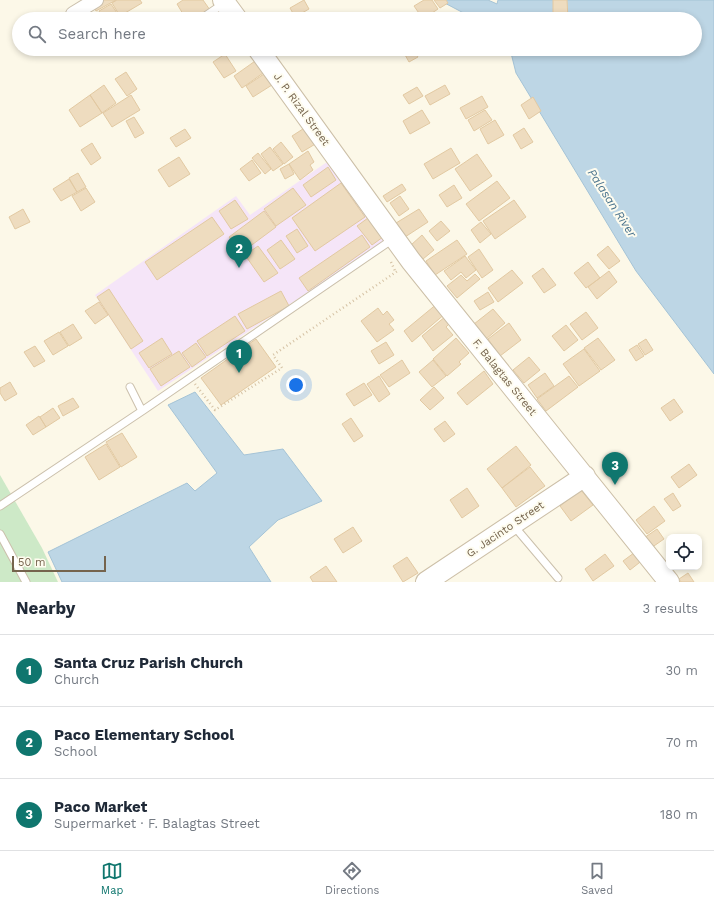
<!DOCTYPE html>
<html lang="en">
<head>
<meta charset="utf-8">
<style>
	:root { --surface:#fff; --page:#f6f6f7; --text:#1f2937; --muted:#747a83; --line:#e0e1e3; --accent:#0f766e }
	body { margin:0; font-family:"Work Sans",sans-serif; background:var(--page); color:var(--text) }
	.controls { position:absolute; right:12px; bottom:12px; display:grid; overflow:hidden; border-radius:8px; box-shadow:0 2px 6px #0003 }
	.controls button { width:36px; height:36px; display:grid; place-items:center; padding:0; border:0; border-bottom:1px solid var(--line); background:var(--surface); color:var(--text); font:20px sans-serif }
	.scale { position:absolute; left:12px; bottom:10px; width:94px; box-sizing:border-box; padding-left:4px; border:2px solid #75644d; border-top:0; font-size:11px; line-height:14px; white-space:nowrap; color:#75644d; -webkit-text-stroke:3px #fefcef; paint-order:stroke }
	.you { position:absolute; left:296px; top:385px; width:14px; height:14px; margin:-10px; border:3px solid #fff; border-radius:50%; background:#1a73e8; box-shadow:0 0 0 6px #1a73e833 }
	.badge { display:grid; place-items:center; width:26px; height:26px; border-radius:50%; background:var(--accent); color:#fff; font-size:13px; font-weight:700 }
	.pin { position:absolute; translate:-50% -33px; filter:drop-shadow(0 1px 2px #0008) }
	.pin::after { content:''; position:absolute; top:21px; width:14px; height:12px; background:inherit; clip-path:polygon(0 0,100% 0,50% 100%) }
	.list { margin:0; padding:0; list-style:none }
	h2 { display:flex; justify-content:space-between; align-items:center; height:52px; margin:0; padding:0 16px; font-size:17px }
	h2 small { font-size:13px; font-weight:400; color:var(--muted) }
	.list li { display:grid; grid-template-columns:26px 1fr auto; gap:12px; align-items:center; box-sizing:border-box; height:72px; padding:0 16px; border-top:1px solid var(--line) }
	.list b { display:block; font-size:15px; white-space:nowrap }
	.list p { margin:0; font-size:13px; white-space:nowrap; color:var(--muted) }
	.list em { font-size:13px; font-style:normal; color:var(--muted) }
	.icon { flex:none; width:22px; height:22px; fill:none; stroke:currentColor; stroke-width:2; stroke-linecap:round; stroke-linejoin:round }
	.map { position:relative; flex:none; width:714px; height:582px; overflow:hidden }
	.search { position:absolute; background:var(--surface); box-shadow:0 2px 6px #0003; left:12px; right:12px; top:12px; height:44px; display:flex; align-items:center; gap:10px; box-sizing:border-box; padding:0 14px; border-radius:22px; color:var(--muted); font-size:15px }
	.sheet { height:268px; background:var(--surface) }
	nav { display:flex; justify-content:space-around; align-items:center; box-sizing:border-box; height:56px; border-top:1px solid var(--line); background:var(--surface); font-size:11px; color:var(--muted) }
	nav a { display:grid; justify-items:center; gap:2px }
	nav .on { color:var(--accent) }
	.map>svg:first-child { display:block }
	.education { fill:#f5e5f8 }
	.green { fill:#cde9c7 }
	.water { fill:#bdd6e5; stroke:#a4c3d6 }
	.building { fill:#eedcbf; stroke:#e2c9a2 }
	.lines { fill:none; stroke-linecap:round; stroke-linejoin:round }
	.lane-casing { stroke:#cbc0ac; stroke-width:9 }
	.street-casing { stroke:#cbc0ac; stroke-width:16 }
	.secondary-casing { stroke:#ccbfa7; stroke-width:22 }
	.path { stroke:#d5c2a4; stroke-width:2.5; stroke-dasharray:1 3; stroke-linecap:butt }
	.lane { stroke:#fff; stroke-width:7 }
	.street { stroke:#fff; stroke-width:14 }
	.secondary { stroke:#fff; stroke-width:20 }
	.labels { text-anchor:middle; stroke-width:4; stroke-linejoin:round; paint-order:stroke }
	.street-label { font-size:11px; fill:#75644d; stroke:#fefcef }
	.water-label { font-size:12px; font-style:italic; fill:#4b748e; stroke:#fefcef }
</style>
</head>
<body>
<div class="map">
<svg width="714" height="582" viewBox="0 0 714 582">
	<rect width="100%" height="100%" fill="#fcf8e8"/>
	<!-- education -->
	<path class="education" d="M327 162 387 240 158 391 95 295 236 196 250 215Z"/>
	<!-- green -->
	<path class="green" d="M0 475 42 548 58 582H0Z"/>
	<!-- water -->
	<path class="water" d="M439 0H488L497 4 498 0H714V374L636 271 516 73 510 49H695V19H475Z
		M195 392 244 455 283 449 322 501 278 520 249 547 271 582H62L48 552 187 483 195 491 217 473 168 405Z"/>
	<!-- building -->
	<path class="building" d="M98 0H116L96 11 92 4Z
		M117 0H140L142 3 120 16 112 3Z
		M183 0H203L210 10 195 19H186L177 4Z
		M304 0 309 9 295 17 290 8Z
		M424 0H432L438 9 423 19 414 6Z
		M434 0H446L448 3 440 8Z
		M553 0H567L568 19H553Z
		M111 4 119 16 115 19H103L99 11Z
		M220 11 226 19H209Z
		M98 12 102 19H86Z
		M411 49H413L418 57 409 62 404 53Z
		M225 54 236 71 224 78 213 62Z
		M258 59 266 71 242 88 234 76Z
		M126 72 137 89 127 96 115 79Z
		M264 74 272 85 253 97 246 86Z
		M104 85 116 103 102 113 90 95Z
		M445 85 450 94 430 105 425 96Z
		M417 87 423 96 409 104 403 95Z
		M90 95 102 113 80 127 69 110Z
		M131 95 140 110 112 127 103 113Z
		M482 96 488 107 466 119 460 108Z
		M533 97 541 111 529 119 521 105Z
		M422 110 430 123 410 134 403 121Z
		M485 110 492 120 474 131 468 120Z
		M134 117 144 133 135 138 126 121Z
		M495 120 504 135 488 144 480 129Z
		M306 127 317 143 302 152 292 136Z
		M524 128 533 142 521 149 513 135Z
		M185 129 191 138 176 147 170 138Z
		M281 142 293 157 284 164 273 149Z
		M92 143 101 158 91 165 81 150Z
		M270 147 283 164 273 171 261 154Z
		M451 148 460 163 433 179 424 164Z
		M308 151 314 162 310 165 313 170 300 180 289 164Z
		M258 153 271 169 265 174 252 158Z
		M477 154 492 176 470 191 455 169Z
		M179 157 190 174 169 187 158 170Z
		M252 160 261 173 249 181 240 169Z
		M289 164 294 174 285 179 280 169Z
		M328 167 336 180 311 197 303 185Z
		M78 173 86 187 77 192 69 178Z
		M69 179 77 192 61 201 53 189Z
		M497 181 510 198 479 221 466 204Z
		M341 183 365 217 315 251 292 218Z
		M402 184 406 190 387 202 383 196Z
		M454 185 462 198 447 207 439 195Z
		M86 188 95 202 81 211 72 196Z
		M293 188 306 205 276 226 264 209Z
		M400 196 409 209 399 216 390 203Z
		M235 200 248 219 231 229 219 211Z
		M514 200 526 217 495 239 483 221Z
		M23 209 30 222 15 229 9 217Z
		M419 209 428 222 405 237 396 223Z
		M264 211 276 227 241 253 229 237Z
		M212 217 224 234 157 280 145 262Z
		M368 218 383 237 372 245 357 226Z
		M441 221 450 231 437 241 429 231Z
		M481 222 491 234 480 243 471 230Z
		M297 229 308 246 297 253 286 236Z
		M362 235 370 247 308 291 299 278Z
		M422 235 434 250 423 259 411 245Z
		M281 240 295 259 280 269 267 250Z
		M457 240 467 254 435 275 426 261Z
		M258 246 278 273 264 282 245 255Z
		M608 246 620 261 609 269 597 255Z
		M479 249 493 270 482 278 468 257Z
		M465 256 476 270 466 278 461 272 451 280 444 271Z
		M588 262 600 278 586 288 574 273Z
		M543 268 556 285 544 293 532 276Z
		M512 270 523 283 498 302 488 288Z
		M609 271 617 282 597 299 588 287Z
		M475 274 480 279 457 298 447 286 461 275 467 281Z
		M109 289 143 341 131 349 97 297Z
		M281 291 289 306 247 329 238 314Z
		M488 292 494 302 480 310 474 301Z
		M99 302 108 315 95 324 85 311Z
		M438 303 446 313 412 342 404 331Z
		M378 308 383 315 387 311 394 320 389 324 394 330 377 342 361 321Z
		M493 309 505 323 486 339 474 324Z
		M586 312 598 328 582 340 570 324Z
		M235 316 245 331 207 356 197 341Z
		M446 316 451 322 446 327 453 335 433 351 422 336Z
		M509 323 521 340 500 356 488 339Z
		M73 324 82 338 69 346 60 332Z
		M566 325 578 340 564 351 552 336Z
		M59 332 68 346 53 355 44 341Z
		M162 338 172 354 149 368 139 353Z
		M456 338 469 353 459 362 461 364 447 376 433 359Z
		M598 338 615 360 601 370 584 348Z
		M256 339 276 367 221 405 201 378Z
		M646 339 653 350 645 355 638 344Z
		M386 342 394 355 379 364 371 351Z
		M196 343 206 357 192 367 182 353Z
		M637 345 644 356 636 361 629 350Z
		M35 346 45 361 34 367 24 352Z
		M584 349 600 371 579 386 563 364Z
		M179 351 190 367 161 386 150 369Z
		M529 357 540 370 524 383 513 370Z
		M402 360 410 373 389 387 380 375Z
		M433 360 446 376 432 387 419 372Z
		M484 371 493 384 467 405 457 393Z
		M545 373 554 386 537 398 528 385Z
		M379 376 390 394 379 402 367 384Z
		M569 376 578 387 546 411 537 399Z
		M10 382 17 394 5 401 0 393V388Z
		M364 383 372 395 354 406 346 394Z
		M434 387 444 398 430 410 420 400Z
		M73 398 79 407 63 416 58 406Z
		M674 399 683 412 670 421 661 408Z
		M53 408 60 418 46 427 40 417Z
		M39 416 46 427 33 435 26 425Z
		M351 418 363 436 354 442 342 424Z
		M445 421 455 434 444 442 434 429Z
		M122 433 137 457 121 467 106 442Z
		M106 444 120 467 99 480 85 457Z
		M516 446 531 465 502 488 487 469Z
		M689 464 697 475 679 488 671 477Z
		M530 467 545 486 516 507 502 488Z
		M467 488 479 506 462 518 450 500Z
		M581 490 593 505 571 521 560 506Z
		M673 493 681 506 673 511 664 499Z
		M654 506 665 521 647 534 636 520Z
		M353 527 362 541 343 553 334 539Z
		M657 529 664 539 651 548 644 538Z
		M638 550 644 559 630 570 623 561Z
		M605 554 614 566 593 581 585 569Z
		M407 557 418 573 403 582 393 566Z
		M326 566 337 582H313L310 577Z
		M688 573 694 582H681L679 579Z"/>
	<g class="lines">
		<defs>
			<path id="lane" d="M201 19 223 4
				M142 411 393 239
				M0 506 142 411 130 387
				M514 526 558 578
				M0 534 26 582"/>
			<path id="street" d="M73 14 96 0"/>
			<path id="secondary" d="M223 0 237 19
				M258 49 411 261 669 582
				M426 582 585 476"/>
		</defs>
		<!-- lane casing -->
		<use href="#lane" class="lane-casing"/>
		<!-- street casing -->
		<use href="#street" class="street-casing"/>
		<!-- secondary casing -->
		<use href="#secondary" class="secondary-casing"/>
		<!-- path -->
		<path class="path" d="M391 262 396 273
			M195 384 215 410 282 368 273 355 399 270"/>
		<!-- lane -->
		<use href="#lane" class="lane"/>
		<!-- street -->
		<use href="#street" class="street"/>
		<!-- secondary -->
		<use href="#secondary" class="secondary"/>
	</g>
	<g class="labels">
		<!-- street labels -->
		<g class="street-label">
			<text transform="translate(302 109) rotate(54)" y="4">J. P. Rizal Street</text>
			<text transform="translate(505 377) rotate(51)" y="4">F. Balagtas Street</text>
			<text transform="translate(505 529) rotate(-34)" y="4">G. Jacinto Street</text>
		</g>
		<!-- water labels -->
		<g class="water-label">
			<text transform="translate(612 203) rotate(57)" y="4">Palasan River</text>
		</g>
	</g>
</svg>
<div class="controls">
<button><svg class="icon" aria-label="locate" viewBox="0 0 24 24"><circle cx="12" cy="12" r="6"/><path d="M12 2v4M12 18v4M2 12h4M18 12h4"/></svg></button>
</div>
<div class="scale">50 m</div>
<div class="you"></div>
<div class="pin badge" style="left:239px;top:373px">1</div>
<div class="pin badge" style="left:239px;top:268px">2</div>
<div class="pin badge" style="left:615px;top:485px">3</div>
<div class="search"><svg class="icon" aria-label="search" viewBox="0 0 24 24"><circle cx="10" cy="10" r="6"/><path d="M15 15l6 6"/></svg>Search here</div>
</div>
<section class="sheet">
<h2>Nearby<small>3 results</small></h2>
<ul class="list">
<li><span class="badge">1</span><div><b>Santa Cruz Parish Church</b><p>Church</p></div><em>30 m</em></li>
<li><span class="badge">2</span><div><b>Paco Elementary School</b><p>School</p></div><em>70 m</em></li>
<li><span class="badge">3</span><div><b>Paco Market</b><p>Supermarket · F. Balagtas Street</p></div><em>180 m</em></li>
</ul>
</section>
<nav>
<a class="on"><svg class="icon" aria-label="map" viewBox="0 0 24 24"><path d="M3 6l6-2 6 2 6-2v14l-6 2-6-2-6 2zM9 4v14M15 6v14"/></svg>Map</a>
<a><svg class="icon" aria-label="directions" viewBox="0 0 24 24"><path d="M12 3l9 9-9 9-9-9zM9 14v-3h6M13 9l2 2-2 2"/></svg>Directions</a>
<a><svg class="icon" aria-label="saved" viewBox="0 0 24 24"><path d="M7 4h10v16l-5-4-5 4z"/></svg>Saved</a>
</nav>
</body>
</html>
